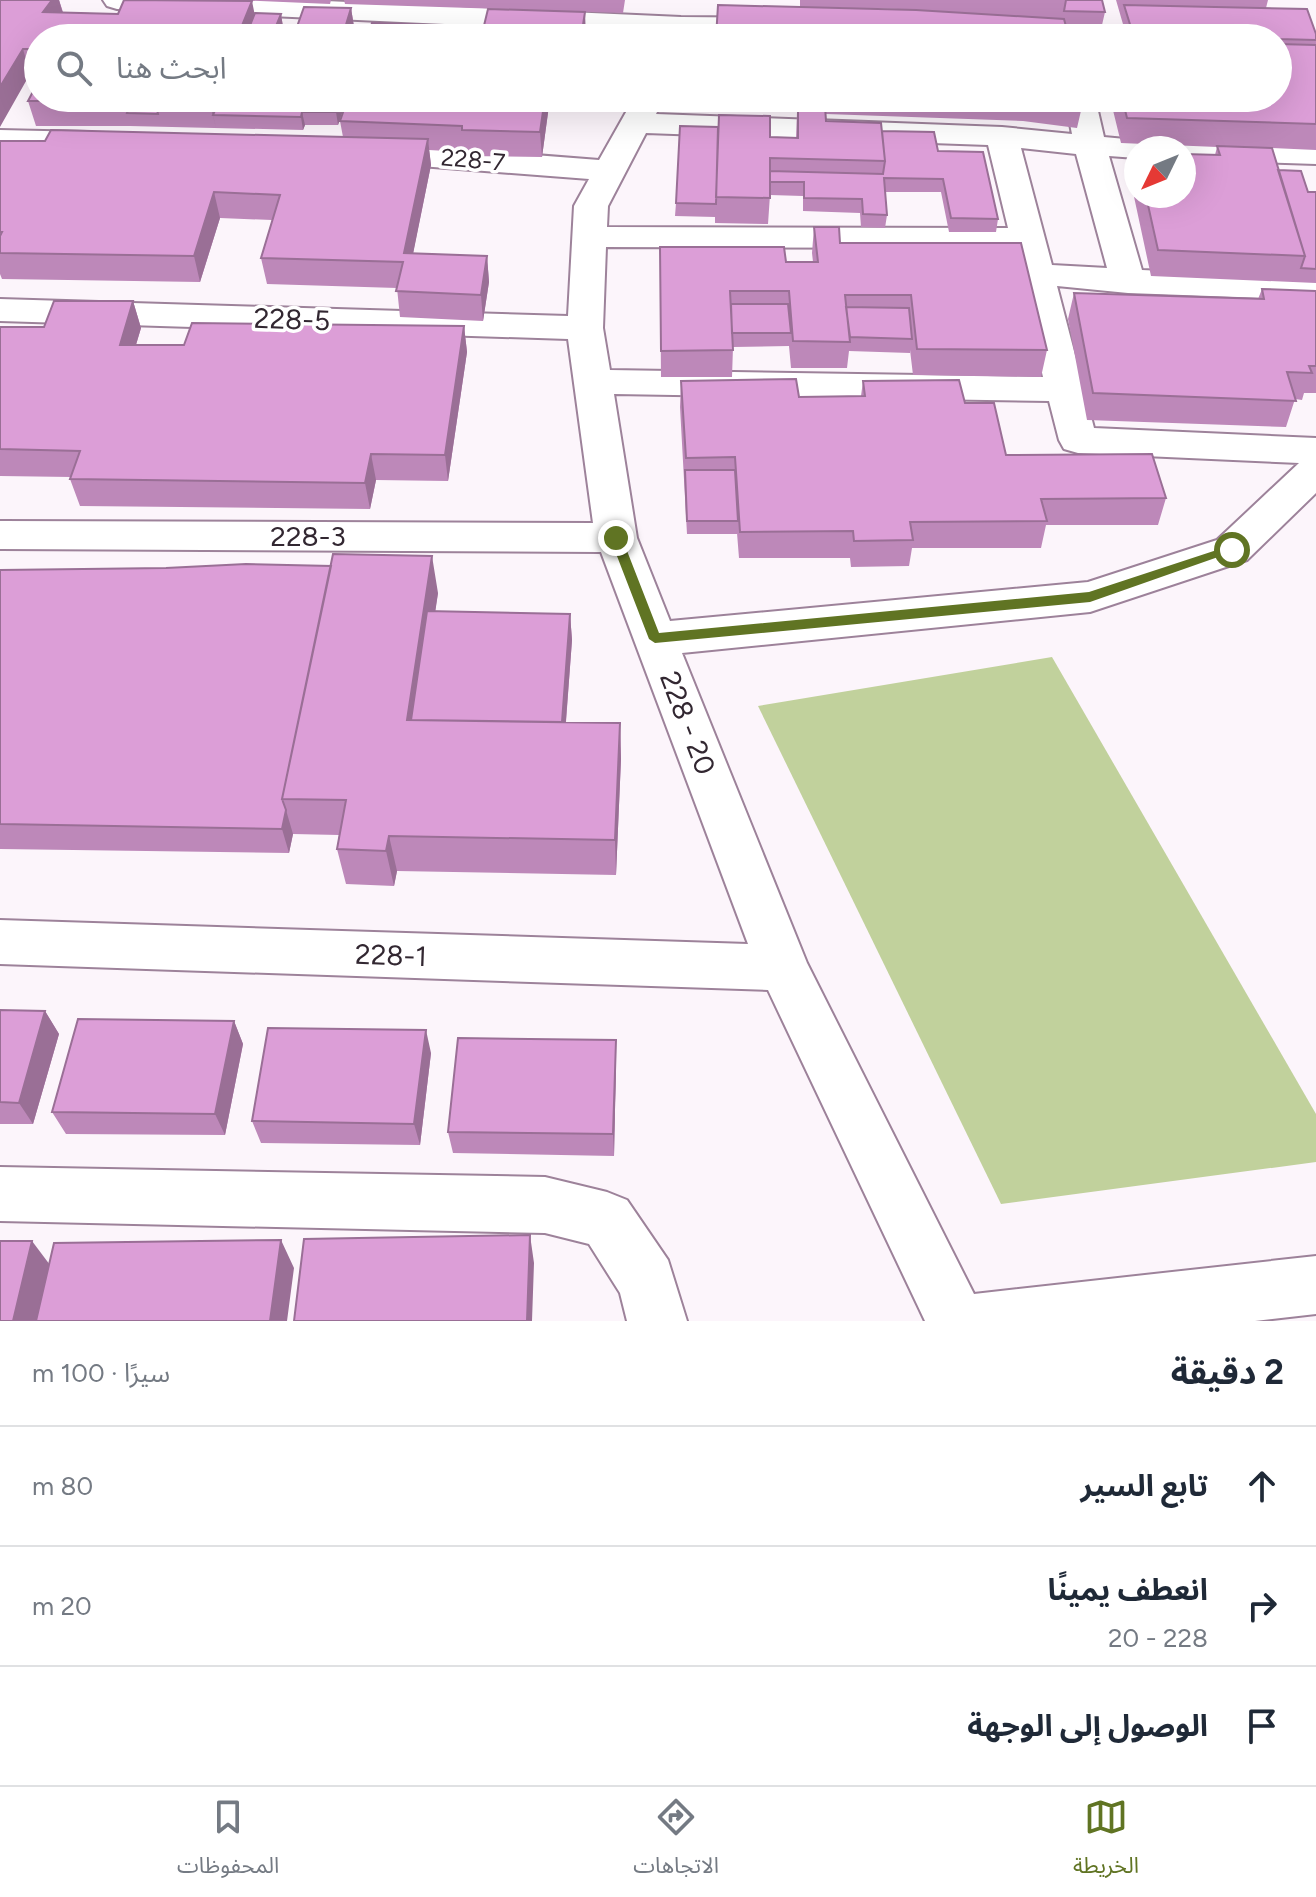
<!DOCTYPE html>
<html lang="ar">
<head>
<meta charset="utf-8">
<style>
	:root { --surface:#fff; --page:#f2f2f3; --text:#1f2937; --muted:#747a83; --line:#e0e1e3; --accent:#607423 }
	body { margin:0; font-family:Figtree,"Noto Sans Arabic",sans-serif; background:var(--page); color:var(--text); direction:rtl }
	.compass { position:absolute; left:1124px; top:136px; width:72px; height:72px; border-radius:50%; background:var(--surface); box-shadow:0 8px 32px #0002; rotate:227deg }
	.stop { position:absolute; width:24px; height:24px; margin:-18px; border:6px solid #607423; border-radius:50%; background:#fff }
	.stop.end { background:#607423; border-color:#fff; box-shadow:0 2px 8px #0008 }
	.list { margin:0; padding:0; list-style:none }
	h2 { display:flex; justify-content:space-between; align-items:center; height:104px; margin:0; padding:0 32px; font-size:34px }
	h2 small { font-size:26px; font-weight:400; color:var(--muted) }
	.list li { display:grid; grid-template-columns:52px 1fr auto; gap:24px; align-items:center; box-sizing:border-box; height:120px; padding:0 32px; border-top:2px solid var(--line) }
	.list b { display:block; font-size:30px; white-space:nowrap }
	.list p { margin:0; font-size:26px; white-space:nowrap; color:var(--muted) }
	.list em { font-size:26px; font-style:normal; color:var(--muted) }
	.icon { flex:none; width:44px; height:44px; fill:none; stroke:currentColor; stroke-width:2; stroke-linecap:round; stroke-linejoin:round }
	.map { position:relative; flex:none; width:1316px; height:1321px; overflow:hidden; direction:ltr }
	.search { position:absolute; background:var(--surface); box-shadow:0 8px 32px #0002; left:24px; right:24px; top:24px; height:88px; display:flex; align-items:center; gap:20px; box-sizing:border-box; padding:0 28px; border-radius:44px; color:var(--muted); font-size:30px }
	.sheet { height:464px; background:var(--surface) }
	nav { display:flex; justify-content:space-around; align-items:center; box-sizing:border-box; height:112px; border-top:2px solid var(--line); background:var(--surface); font-size:22px; color:var(--muted) }
	nav a { display:grid; justify-items:center; gap:4px }
	nav .on { color:var(--accent) }
	.map>svg:first-child { display:block }
	.green { fill:#c1d19c }
	.lines { fill:none; stroke-linecap:round; stroke-linejoin:round }
	.street-casing { stroke:#9d829a; stroke-width:4 }
	.street { fill:#fff; fill-rule:evenodd }
	.wall { fill:#bd88b9 }
	.shaded-wall { fill:#9a6f96 }
	.building { fill:#dc9ed7; stroke:#9a6f96; stroke-width:2 }
	.route { fill:#607423 }
	.labels { text-anchor:middle; stroke-width:7; stroke-linejoin:round; paint-order:stroke }
	.far-street-label { font-size:24px; fill:#322731; stroke:#fff }
	.street-label { font-size:28px; fill:#322731; stroke:#fff }
</style>
</head>
<body>
<div class="map">
<svg width="1316" height="1321" viewBox="0 0 1316 1321">
	<rect width="100%" height="100%" fill="#fcf5fb"/>
	<!-- green -->
	<path class="green" d="M1052 657 1316 1114V1162L1001 1204 758 706Z"/>
	<g class="lines">
		<defs>
			<path id="street" d="M103 0H303L681 17 778 18 788 21 793 27 788 33 778 36 681 35 117 9 107 6Z
				M1007 23 1079 29 1089 32 1094 38H997L992 32 997 26Z
				M634 98H664L656 114 1002 127 1072 134 1065 98H1095L1104 137 1147 141 1152 148H1136V158L1109 156 1142 270 1316 278V300L1128 293 1057 286 1094 428 1316 438V493L1247 560 1090 612 682 653 807 963 974 1294 1316 1256V1314L1255 1321H925L768 990 0 964V920L748 944 601 552 0 549V521L593 523 568 339 0 321V299L568 316 574 206 589 179 369 162 358 159 353 152 358 145 369 142 599 160ZM646 133 988 145 1008 228 607 227 608 206ZM1021 148 1076 154 1107 268 1052 265ZM606 247 1013 248 1043 377 610 370 603 328ZM614 394 1049 401 1059 440 1064 449 1078 453 1299 463 1217 540 1088 582 670 621 637 538Z
				M0 130 88 132 99 135 104 142 99 149 88 152 0 150Z
				M1184 140 1316 144V164L1184 160V148H1169L1173 143Z
				M0 1167 545 1177 607 1192 627 1200 668 1260 687 1321H627L620 1293 589 1244 545 1233 0 1221Z"/>
		</defs>
		<!-- street casing -->
		<use href="#street" class="street-casing"/>
		<!-- street -->
		<use href="#street" class="street"/>
	</g>
	<!-- wall -->
	<path class="wall" d="M0 0H59L63 12 118 14H281L283 27 282 31 295 32 351 8 355 33 354 38H38V74H30Z
		M235 0H331L330 4Z
		M344 0H625L623 13 345 4Z
		M800 0H1102L1105 12 1102 25 1065 24 899 9 800 7Z
		M1116 0H1268L1266 8 1316 34V150L1272 148 1278 170 1308 192H1316V283L1151 276 1130 178 1136 154V196H1184L1215 155 1217 147 1121 143 1110 98H1278V38H1127Z
		M347 98 338 125H305L303 130 130 126H36L28 101Z
		M348 98H550L542 157 464 156V152L429 150 431 165 413 253 487 256 489 282 483 321 400 317 397 288 267 284 261 258 272 220 220 218 200 282 2 279 0 274V141L343 137 340 121Z
		M713 98H1082L1083 102 1077 128 1023 121 826 114V121L882 131 938 151 998 219 996 232H949L941 192H885L887 215 885 228 861 227 860 213 803 211V196L770 195 768 224 715 223V217L675 216 676 203 770 137 796 138 797 112 713 109Z
		M814 227 840 243 1047 350 1041 377 913 375 910 350V353L849 351 847 368H791L789 346 733 347 732 377H661L660 247 786 262H813L812 253Z
		M1262 289 1316 291V393H1304L1302 400 1295 399 1286 427 1087 420 1068 319 1074 293 1258 299Z
		M133 301 141 328 136 345H184L464 326 467 352 448 481 376 480 370 509 80 506 70 479 71 477 0 476V327H44Z
		M681 381 799 397 861 396 863 381 965 403 1006 455 1166 498 1158 525H1046L1041 548H912L909 566 851 567 850 558H739L737 533V534H687L680 407Z
		M0 570 438 593 435 611 570 614 572 640 566 722 620 723 621 759 616 875 397 871 394 886 346 884 337 849 339 835 293 834 289 853 0 849Z
		M0 1010 45 1011 59 1034 33 1124H0Z
		M234 1021 243 1044 225 1135 66 1134 52 1112Z
		M616 1040V1063L614 1156 453 1153 448 1132Z
		M431 1053 420 1145 261 1143 252 1121Z"/>
	<!-- shaded-wall -->
	<path class="shaded-wall" d="M52 0H59L64 17 43 12Z
		M252 1 257 26 252 38H237Z
		M351 8 355 33 354 38H342Z
		M585 12 586 38H581Z
		M281 14 283 27 279 38 274 31Z
		M427 25 429 38H423Z
		M23 49 30 74 0 127V87Z
		M125 98H142L127 113 123 101Z
		M212 98H228L213 115 216 128 210 103Z
		M340 98H347L338 125 336 112Z
		M545 98H550L542 157 540 132Z
		M302 112 305 125 303 130 301 117Z
		M428 139 431 165 408 279 404 253Z
		M214 192 220 218 200 282 194 256Z
		M487 256 489 282 483 321 481 295Z
		M133 301 141 328 128 371 120 345Z
		M464 326 467 352 448 481 445 455Z
		M371 454 376 480 370 509 365 483Z
		M432 556 438 593 418 731 407 720Z
		M570 614 572 640 563 759 562 733Z
		M620 723 621 759 616 875 615 840Z
		M286 810 293 834 289 853 282 829Z
		M389 836 397 871 394 886 386 851Z
		M45 1011 59 1034 33 1124 19 1103Z
		M234 1021 243 1044 225 1135 215 1114Z
		M426 1030 431 1053 420 1145 414 1124Z
		M616 1040V1063L614 1156 613 1134Z
		M530 1235 534 1263 532 1321H527Z
		M281 1240 294 1268 287 1321H270Z
		M32 1241 53 1269 41 1321H13Z"/>
	<!-- building -->
	<path class="building" d="M0 0H52L43 12 118 14 124 0 252 1 237 38H38V49H23L0 87Z
		M1066 0H1102L1105 12 1064 11Z
		M718 5 916 10 1064 19 1069 38H716Z
		M1124 5 1307 9 1316 34V40L1278 39V38L1133 34Z
		M304 7 351 8 342 38H293Z
		M488 9 585 12 581 38H481Z
		M255 13 281 14 274 31 295 32 293 38H245Z
		M372 23 427 25 423 38H367Z
		M428 37 476 38H428Z
		M1278 44 1316 45V124L1127 118 1122 98H1278Z
		M38 82V98H125L123 101H28Z
		M133 98H156L155 101 158 114 127 113Z
		M156 98H212L210 103 155 101Z
		M220 98H340L336 112H302L301 117 213 115Z
		M348 98H545L540 132 462 130V126L340 121Z
		M1047 98H1082L1083 102Z
		M798 106H825L826 121 881 123 885 161 770 158V198L716 197 719 115 770 116V137L798 138Z
		M680 126 718 127 716 204 676 203Z
		M51 130 428 139 404 253 487 256 481 295 396 291 403 262 261 258 280 195 214 192 194 256 0 253V236L2 232H0V141H45Z
		M882 131 934 132 938 151 983 152 998 219 951 218 943 179 884 178 887 215 863 214 862 199 804 198V182H770V171L883 174 885 161Z
		M1217 146 1272 148 1305 256 1158 250 1146 196H1184V154L1220 155Z
		M1278 170 1301 171 1308 192H1316V269L1301 268 1305 256Z
		M814 227H839L840 243H1021L1047 350 917 349 911 295H845L850 342 793 341 789 291H730L733 350 661 351 660 247H784L786 262H818Z
		M1262 289 1316 291V366H1309L1312 373 1287 372 1296 401 1093 393 1074 293 1264 299Z
		M54 301H133L120 345H184L192 323 464 326 445 455 371 454 365 483 70 479 80 451 0 449V327H44Z
		M731 304H788L791 333H732Z
		M846 307 909 308 912 339 850 337Z
		M796 379 799 397 865 396 863 381 959 380 965 403H994L1006 455 1152 454 1166 498 1041 499 1047 521 910 522 913 540 854 541 853 531 740 532 735 457 686 458 681 381Z
		M685 470H735L738 521H687Z
		M333 554 432 556 407 720 620 723 615 840 389 836 386 851 337 849 346 800 282 799Z
		M246 564 331 566 282 799 286 810 282 829 0 824V570L166 568Z
		M427 611 570 614 562 722 411 720Z
		M0 1010 45 1011 19 1103 0 1102Z
		M78 1019 234 1021 215 1114 52 1112Z
		M268 1028 426 1030 414 1124 252 1121Z
		M458 1038 616 1040 613 1134 448 1132Z
		M530 1235 527 1321H294L304 1239Z
		M281 1240 270 1321H36L54 1243Z
		M0 1241H32L13 1321H0Z"/>
	<!-- route -->
	<path class="route" d="M616 533 622 538 659 633 1089 592 1232 545 1238 550 1090 602 655 643 649 639 610 538Z"/>
	<g class="labels">
		<!-- far-street labels -->
		<g class="far-street-label">
			<text transform="translate(473 160) rotate(5)" y="8">228-7</text>
		</g>
		<!-- street labels -->
		<g class="street-label">
			<text transform="translate(292 319) rotate(2)" y="10">228-5</text>
			<text x="308" y="546">228-3</text>
			<text transform="translate(688 723) rotate(69)" y="10">228 - 20</text>
			<text transform="translate(391 955) rotate(2)" y="10">228-1</text>
		</g>
	</g>
</svg>
<svg class="compass" viewBox="-18 -18 36 36"><path d="M0-13l5 13h-10z" fill="#e53935"/><path d="M0 13l5-13h-10z" fill="#747a83"/></svg>
<div class="stop" style="left:1232px;top:550px"></div>
<div class="stop end" style="left:616px;top:538px"></div>
<div class="search"><svg class="icon" aria-label="search" viewBox="0 0 24 24"><circle cx="10" cy="10" r="6"/><path d="M15 15l6 6"/></svg>ابحث هنا</div>
</div>
<section class="sheet">
<h2>2 دقيقة<small>سيرًا · 100 m</small></h2>
<ul class="list">
<li><svg class="icon" aria-label="ahead" viewBox="0 0 24 24"><path d="M12 20V5M6 11l6-6 6 6"/></svg><div><b>تابع السير</b></div><em>80 m</em></li>
<li><svg class="icon" aria-label="right" viewBox="0 0 24 24"><path d="M7 20v-9h11M14 6l5 5-5 5"/></svg><div><b>انعطف يمينًا</b><p>228 - 20</p></div><em>20 m</em></li>
<li><svg class="icon" aria-label="arrive" viewBox="0 0 24 24"><path d="M6 21V4h12l-3 4 3 4H6"/></svg><div><b>الوصول إلى الوجهة</b></div></li>
</ul>
</section>
<nav>
<a class="on"><svg class="icon" aria-label="map" viewBox="0 0 24 24"><path d="M3 6l6-2 6 2 6-2v14l-6 2-6-2-6 2zM9 4v14M15 6v14"/></svg>الخريطة</a>
<a><svg class="icon" aria-label="directions" viewBox="0 0 24 24"><path d="M12 3l9 9-9 9-9-9zM9 14v-3h6M13 9l2 2-2 2"/></svg>الاتجاهات</a>
<a><svg class="icon" aria-label="saved" viewBox="0 0 24 24"><path d="M7 4h10v16l-5-4-5 4z"/></svg>المحفوظات</a>
</nav>
</body>
</html>
